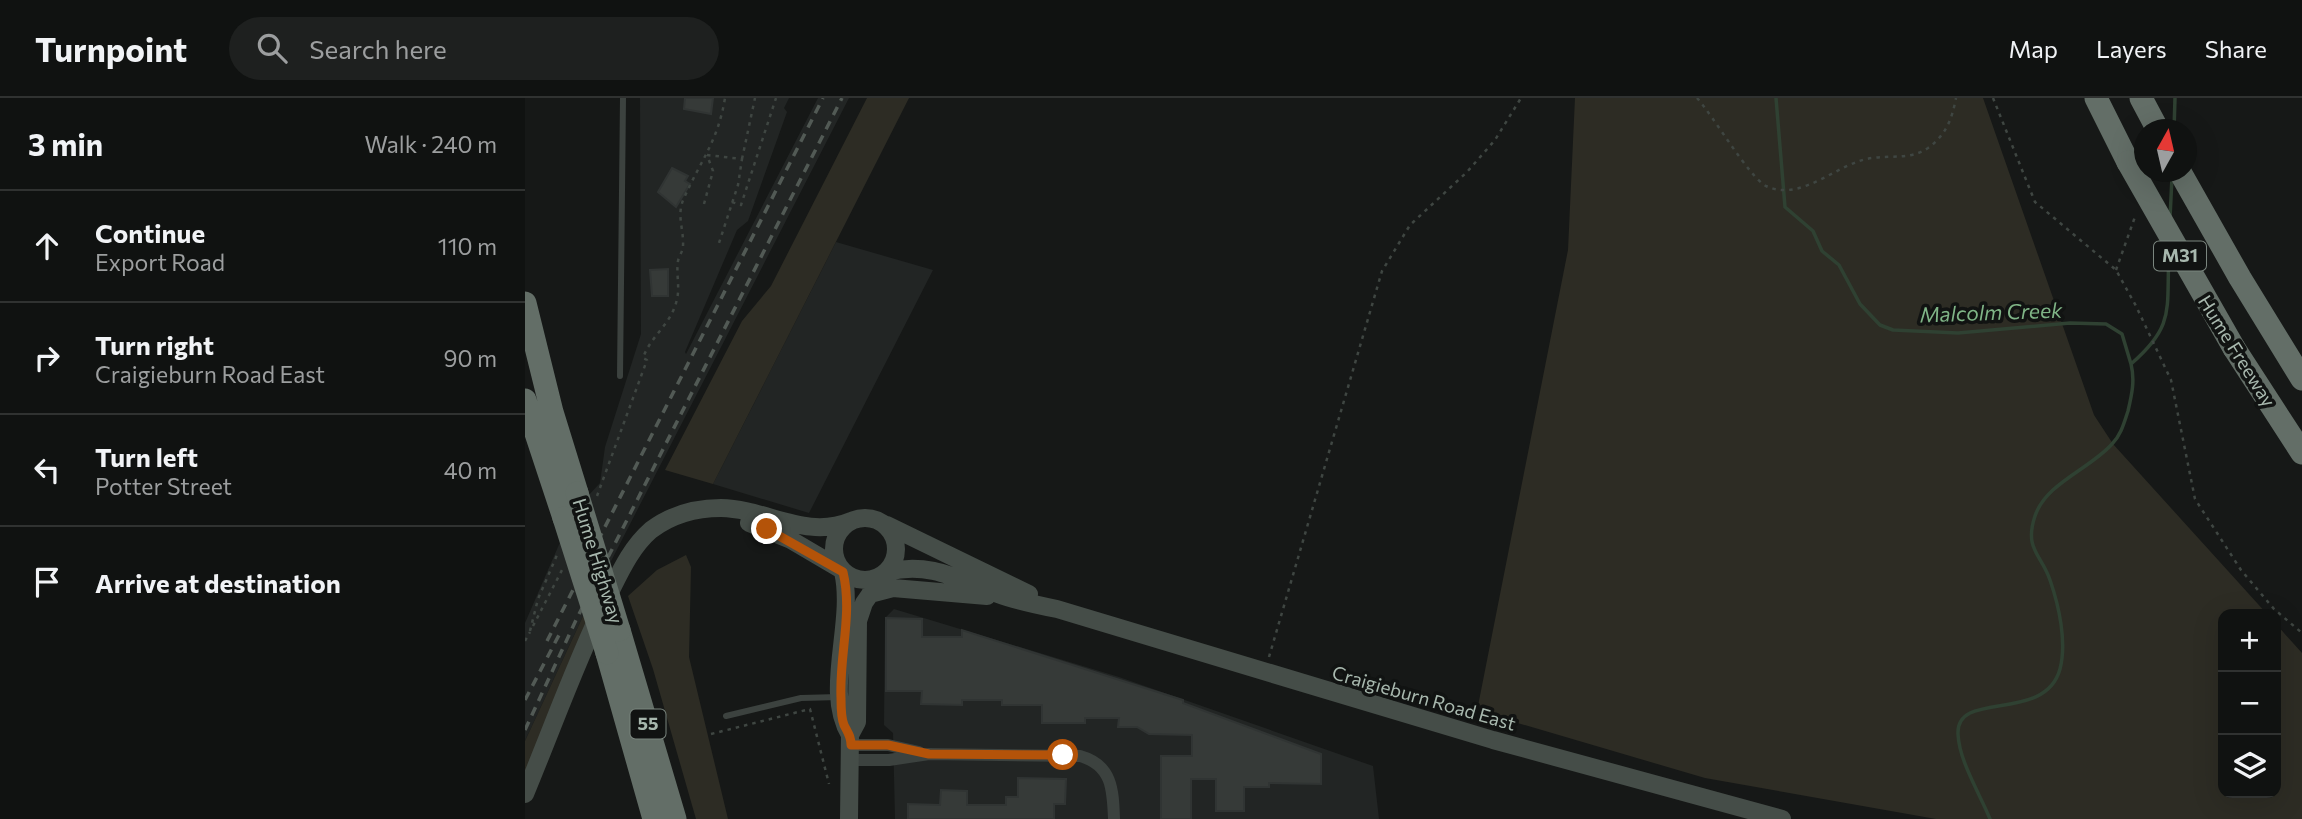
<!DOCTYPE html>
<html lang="en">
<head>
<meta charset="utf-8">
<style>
	:root { --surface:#101211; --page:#1e201f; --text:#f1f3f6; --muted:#9c9e9f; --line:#303231 }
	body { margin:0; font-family:Commissioner,sans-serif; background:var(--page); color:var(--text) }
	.controls { position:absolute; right:21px; bottom:21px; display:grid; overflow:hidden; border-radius:14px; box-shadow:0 7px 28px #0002 }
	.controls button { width:63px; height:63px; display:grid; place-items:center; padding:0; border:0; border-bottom:2px solid var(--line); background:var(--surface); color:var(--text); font:35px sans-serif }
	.compass { position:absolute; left:1609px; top:21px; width:63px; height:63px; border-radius:50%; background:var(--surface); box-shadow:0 7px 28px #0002; rotate:8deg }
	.stop { position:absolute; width:21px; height:21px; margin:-16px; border:5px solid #b45309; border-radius:50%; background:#fff }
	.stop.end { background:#b45309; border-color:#fff; box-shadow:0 2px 7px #0008 }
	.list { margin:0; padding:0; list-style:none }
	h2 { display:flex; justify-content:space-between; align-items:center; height:91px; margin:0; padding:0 28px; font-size:30px }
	h2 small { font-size:23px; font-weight:400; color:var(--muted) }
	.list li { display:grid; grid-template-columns:46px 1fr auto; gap:21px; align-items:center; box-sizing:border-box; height:112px; padding:0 28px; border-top:2px solid var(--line) }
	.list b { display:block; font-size:26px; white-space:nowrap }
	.list p { margin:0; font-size:23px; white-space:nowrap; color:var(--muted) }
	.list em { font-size:23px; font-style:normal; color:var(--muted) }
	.icon { flex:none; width:38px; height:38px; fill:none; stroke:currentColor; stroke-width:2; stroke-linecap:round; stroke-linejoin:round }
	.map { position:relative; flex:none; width:1777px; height:721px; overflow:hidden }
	header { display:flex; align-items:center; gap:42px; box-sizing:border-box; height:98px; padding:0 35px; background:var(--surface); border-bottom:2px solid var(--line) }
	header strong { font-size:33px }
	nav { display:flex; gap:38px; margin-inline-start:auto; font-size:24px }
	.search { width:490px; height:63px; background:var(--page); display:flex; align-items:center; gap:18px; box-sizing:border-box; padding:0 24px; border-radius:38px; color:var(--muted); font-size:26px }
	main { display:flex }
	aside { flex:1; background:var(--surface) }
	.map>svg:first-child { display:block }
	.built { fill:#222524 }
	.green { fill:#2d2c24 }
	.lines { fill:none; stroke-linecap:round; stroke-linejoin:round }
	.stream { stroke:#2f4132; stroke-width:3.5 }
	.building { fill:#363a38; stroke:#303433; stroke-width:2 }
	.path { stroke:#3f4642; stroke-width:2.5; stroke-dasharray:3.5 5; stroke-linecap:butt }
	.lane { stroke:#3c423f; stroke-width:6 }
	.street { stroke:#3c423f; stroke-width:12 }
	.secondary { stroke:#454d48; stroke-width:18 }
	.highway { stroke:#636e67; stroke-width:23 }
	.rail { stroke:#525a55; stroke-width:3.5; stroke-dasharray:9 7; stroke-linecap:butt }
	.highway-bridge { stroke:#636e67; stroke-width:23 }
	.route { stroke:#b45309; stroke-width:9 }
	.labels { text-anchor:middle; stroke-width:7; stroke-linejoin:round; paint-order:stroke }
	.shield { fill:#111312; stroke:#7b867f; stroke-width:2 }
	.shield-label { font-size:18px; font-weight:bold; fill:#a8b8ae }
	.street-label { font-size:19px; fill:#a8b8ae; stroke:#111312 }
	.water-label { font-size:21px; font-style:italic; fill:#7fb486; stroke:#111312 }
</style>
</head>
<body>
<header>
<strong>Turnpoint</strong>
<div class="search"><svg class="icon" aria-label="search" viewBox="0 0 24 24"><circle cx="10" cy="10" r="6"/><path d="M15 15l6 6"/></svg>Search here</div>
<nav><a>Map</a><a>Layers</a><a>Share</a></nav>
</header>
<main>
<aside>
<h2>3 min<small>Walk · 240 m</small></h2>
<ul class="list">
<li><svg class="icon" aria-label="ahead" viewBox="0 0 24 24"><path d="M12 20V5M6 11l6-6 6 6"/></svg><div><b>Continue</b><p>Export Road</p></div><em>110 m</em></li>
<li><svg class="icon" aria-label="right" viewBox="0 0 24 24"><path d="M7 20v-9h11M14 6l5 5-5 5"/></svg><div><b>Turn right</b><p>Craigieburn Road East</p></div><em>90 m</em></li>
<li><svg class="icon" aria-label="left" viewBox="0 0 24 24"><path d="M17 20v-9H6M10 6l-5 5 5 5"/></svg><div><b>Turn left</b><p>Potter Street</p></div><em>40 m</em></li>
<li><svg class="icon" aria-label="arrive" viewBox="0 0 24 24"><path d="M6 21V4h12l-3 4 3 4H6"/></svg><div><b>Arrive at destination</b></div></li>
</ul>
</aside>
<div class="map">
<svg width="1777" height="721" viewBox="0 0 1777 721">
	<rect width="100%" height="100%" fill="#161817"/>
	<!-- built -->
	<path class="built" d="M115 0H264L259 10 262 14 223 123 212 132 160 254 161 256 293 0H324L84 467 62 399 75 385 80 349 116 236Z
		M311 144 408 172 284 415 188 386Z
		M36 442 59 516 0 643V525Z
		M369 511 594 579 848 668 854 721H370L368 635 359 627 360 520Z"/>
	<!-- green -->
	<path class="green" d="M342 0H384L188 386 140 372 217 223 246 188Z
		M1050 0H1458L1569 317 1588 346 1742 516H1698V695H1751V526L1777 555V721H1411L1180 680 952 613 1043 152Z
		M161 457 166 469 164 559 203 721H171L128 571 103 498 132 472Z
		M59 516 62 524 0 678V643Z"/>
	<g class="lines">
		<!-- stream -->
		<path class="stream" d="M1251 0 1260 109 1288 133 1297 153 1314 167 1335 206 1355 227 1368 232 1433 235 1545 225 1581 226 1597 236 1606 266
			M1649 32 1650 0
			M1645 120 1647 79
			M1465 721C1455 696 1434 663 1433 636 1431 591 1520 626 1535 571 1542 544 1534 508 1525 482 1516 456 1499 451 1510 418 1521 385 1565 371 1587 346 1596 337 1599 325 1603 313 1607 296 1610 282 1606 266 1651 227 1641 211 1644 156"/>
	</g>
	<!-- building -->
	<path class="building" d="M160 0H188L186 16 159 11Z
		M147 70 163 78 160 83 165 86 151 109 133 94Z
		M143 171V198H127L125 172Z
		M361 520 397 521V539H437V532L658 602V605L796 656V686L744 685V689H719V713H691V681H666V721H636V658H667V637L624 636 612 629H593L594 620H560V625H517V607H477V602H437V607L396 606 397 593H361Z
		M493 680 541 681 540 706H529V721H383V706L415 707 416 692 442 693V707H481V699H493Z"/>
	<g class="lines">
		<!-- path -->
		<path class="path" d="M1172 0C1189 19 1224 79 1241 88 1277 105 1313 64 1347 60 1368 57 1385 62 1403 50 1421 37 1427 21 1431 0
			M1468 0 1510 104 1591 172 1611 208 1646 282 1670 401 1716 472 1749 511 1777 535
			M182 57 217 61 213 87 194 145
			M217 61 230 0
			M207 104 216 107 251 0
			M179 106 188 73 182 57
			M1591 172 1611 116
			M72 398 122 262 118 260C126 237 147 226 152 201 155 189 151 176 153 163 154 158 158 153 158 148 159 131 151 117 159 100 176 62 193 43 200 0
			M8 528 37 472
			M5 533 13 501 32 457
			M0 543 5 534
			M744 559 857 173 885 127 942 74 970 42 996 0
			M186 636 285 611 304 686"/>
		<!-- lane -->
		<path class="lane" d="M95 278 98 0
			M201 618 276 600 314 599"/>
		<!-- street -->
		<path class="street" d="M325 647H363L394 654
			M325 662H364L404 656 555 658C587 667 588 691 589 721"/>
		<!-- secondary -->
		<path class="secondary" d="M309 451a31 31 0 1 1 62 0a31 31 0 1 1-62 0Z
			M224 425 266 442 317 472
			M362 427 504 496
			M318 474C330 525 298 593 325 637
			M362 474C405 463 434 482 473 496 492 503 512 507 532 511L968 642 1257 721
			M345 496 368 490 462 498
			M0 696C27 631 50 566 80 504 93 479 104 451 126 432 146 417 171 410 196 410 242 411 281 442 326 423
			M324 721 325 637 332 624 333 523 339 505 359 476"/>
		<!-- highway -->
		<path class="highway" d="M1571 0 1603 64
			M1655 74 1715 180 1777 281
			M0 205 27 314 52 395
			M1709 250 1777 355
			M0 302 39 420
			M94 532 150 721
			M82 555 129 721"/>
		<!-- rail -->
		<path class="rail" d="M22 543 298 0
			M0 602 34 537
			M0 632 51 522 317 0"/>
		<!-- highway-bridge -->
		<path class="highway-bridge" d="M1616 0 1633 32
			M1603 64 1709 250
			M52 395 94 532
			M39 420 82 555"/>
	</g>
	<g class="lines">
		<!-- route -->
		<path class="route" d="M242 431 318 474C328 516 314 557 316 600 316 608 316 620 319 627 323 635 326 638 326 647H363L404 656 538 657"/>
	</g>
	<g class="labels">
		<!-- shield labels -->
		<g class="shield">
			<rect x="1629" y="143.5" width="52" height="29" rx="5"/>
			<rect x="105.5" y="611.5" width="35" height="29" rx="5"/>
		</g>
		<g class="shield-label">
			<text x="1655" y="164">M31</text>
			<text x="123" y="632">55</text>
		</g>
		<!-- street labels -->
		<g class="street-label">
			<text transform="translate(1712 253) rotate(58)" y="7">Hume Freeway</text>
			<text transform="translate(73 463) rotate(73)" y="7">Hume Highway</text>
			<text transform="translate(899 600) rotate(16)" y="7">Craigieburn Road East</text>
		</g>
		<!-- water labels -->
		<g class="water-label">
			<text transform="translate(1466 215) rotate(-2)" y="7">Malcolm Creek</text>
		</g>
	</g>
</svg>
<div class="controls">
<button>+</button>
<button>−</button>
<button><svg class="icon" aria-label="layers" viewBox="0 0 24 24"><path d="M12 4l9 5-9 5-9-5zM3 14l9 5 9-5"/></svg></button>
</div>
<svg class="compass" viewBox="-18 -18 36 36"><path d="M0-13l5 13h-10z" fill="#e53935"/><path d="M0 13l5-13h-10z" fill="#9c9e9f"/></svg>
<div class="stop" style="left:538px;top:657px"></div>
<div class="stop end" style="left:242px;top:431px"></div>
</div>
</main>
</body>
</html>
